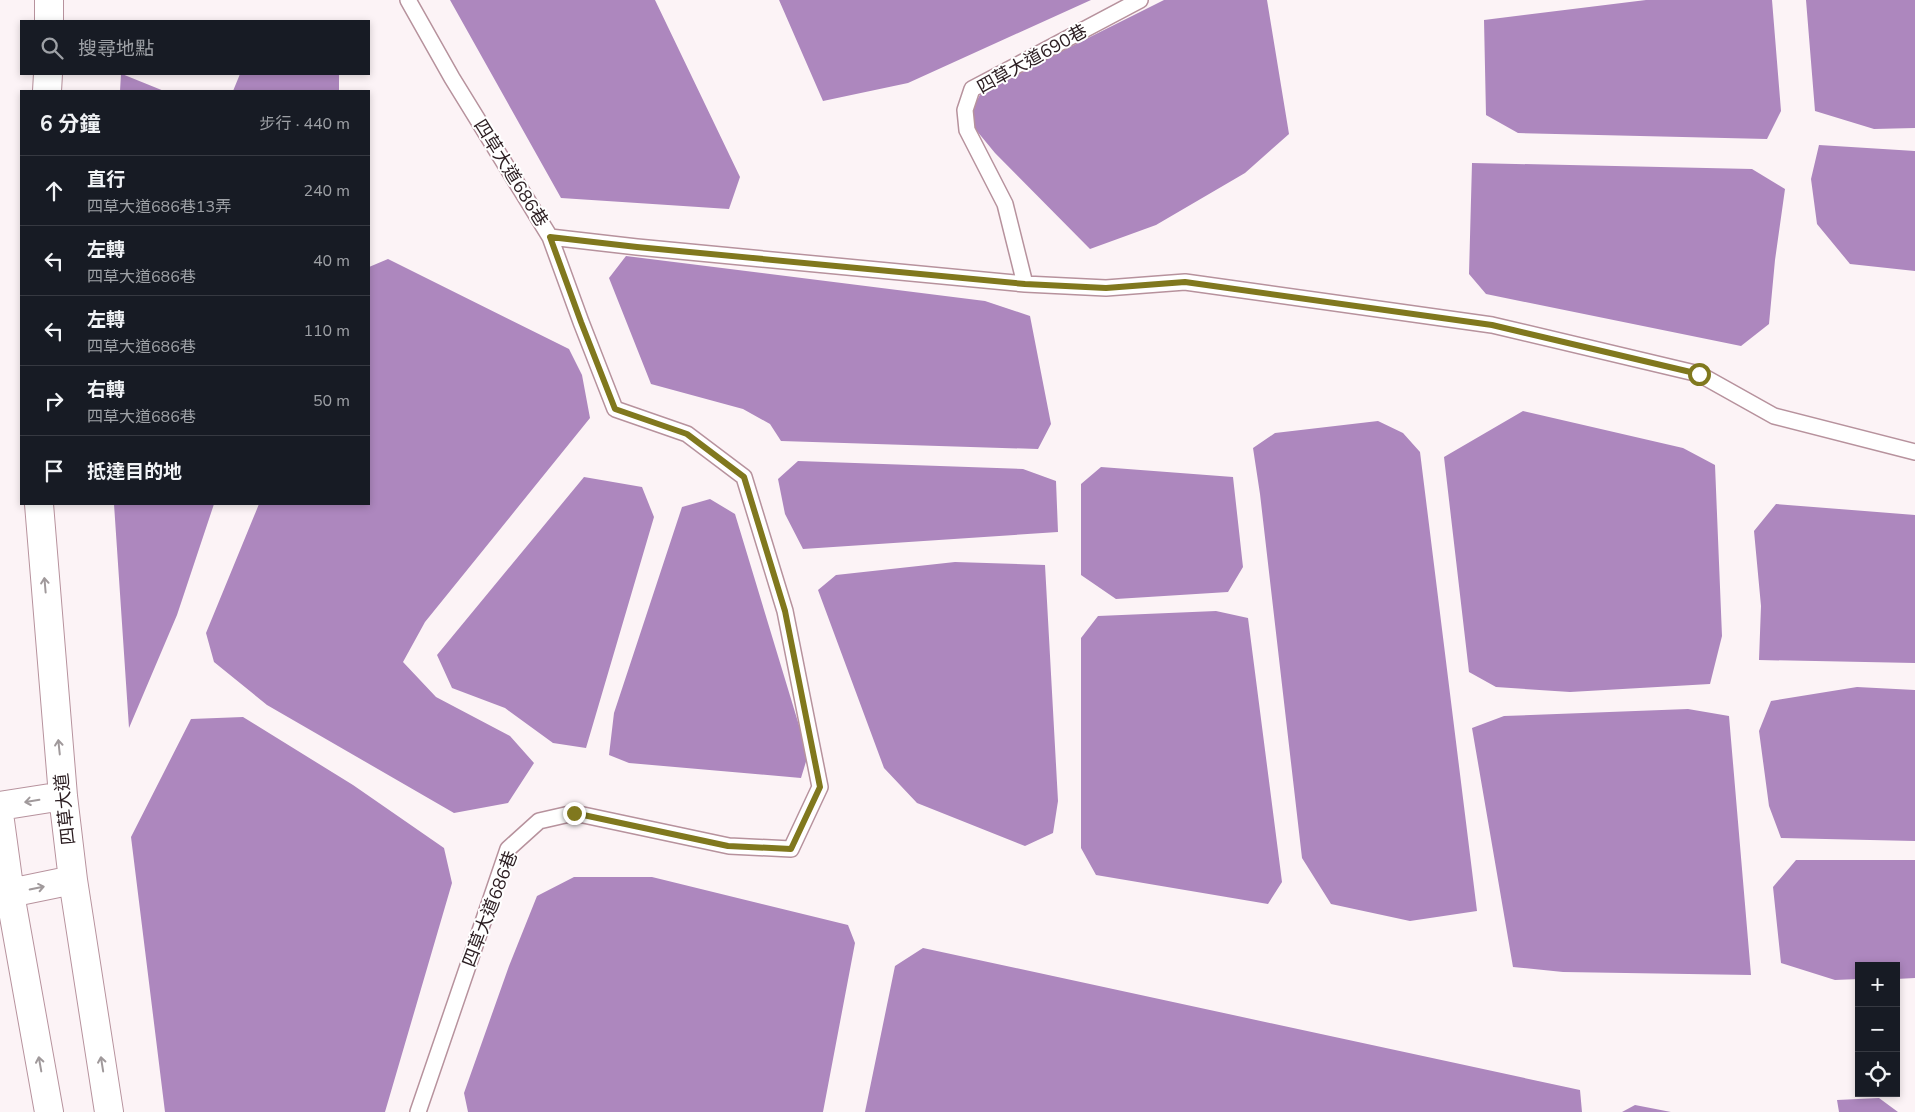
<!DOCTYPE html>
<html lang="zh-TW">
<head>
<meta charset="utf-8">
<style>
	:root { --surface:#171b24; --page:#20242c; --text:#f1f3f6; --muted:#9ea1a6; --line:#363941 }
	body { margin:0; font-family:"Nunito Sans","Noto Sans TC",sans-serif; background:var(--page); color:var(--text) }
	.controls { position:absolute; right:15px; bottom:15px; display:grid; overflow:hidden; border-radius:0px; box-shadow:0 2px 8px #0003 }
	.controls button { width:45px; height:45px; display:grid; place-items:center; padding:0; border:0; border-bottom:1px solid var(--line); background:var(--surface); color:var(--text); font:25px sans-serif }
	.stop { position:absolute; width:15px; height:15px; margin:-11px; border:4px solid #80781e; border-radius:50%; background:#fff }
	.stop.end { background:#80781e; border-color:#fff; box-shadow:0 1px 5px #0008 }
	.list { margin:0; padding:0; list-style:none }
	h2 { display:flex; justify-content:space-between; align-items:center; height:65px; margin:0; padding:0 20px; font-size:21px }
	h2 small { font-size:16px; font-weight:400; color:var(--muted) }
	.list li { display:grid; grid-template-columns:32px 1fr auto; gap:15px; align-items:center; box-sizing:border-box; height:70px; padding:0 20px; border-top:1px solid var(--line) }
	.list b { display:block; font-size:19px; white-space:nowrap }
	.list p { margin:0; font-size:16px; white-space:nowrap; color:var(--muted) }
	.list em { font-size:16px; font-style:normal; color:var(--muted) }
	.icon { flex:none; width:28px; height:28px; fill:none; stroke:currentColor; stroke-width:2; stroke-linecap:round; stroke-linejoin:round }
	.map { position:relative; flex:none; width:1915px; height:1112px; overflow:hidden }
	.search { position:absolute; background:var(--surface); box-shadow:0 2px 8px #0003; left:20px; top:20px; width:350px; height:55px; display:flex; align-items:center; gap:12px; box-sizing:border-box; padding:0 18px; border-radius:0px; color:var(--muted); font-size:19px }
	.panel { position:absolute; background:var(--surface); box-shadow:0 2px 8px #0003; left:20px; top:90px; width:350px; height:415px; border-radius:0px }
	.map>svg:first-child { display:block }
	.water { fill:#ad87be }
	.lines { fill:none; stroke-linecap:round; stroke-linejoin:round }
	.service-casing { stroke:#b7929d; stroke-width:18 }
	.tertiary-casing { stroke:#b7929d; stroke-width:30 }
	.service { stroke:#fff; stroke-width:15 }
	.tertiary { stroke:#fff; stroke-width:28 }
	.oneway { stroke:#a0999b }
	.route { stroke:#80781e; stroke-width:6 }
	.labels { text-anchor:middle; stroke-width:4; stroke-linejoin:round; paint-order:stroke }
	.street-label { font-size:18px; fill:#2b1d21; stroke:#fff }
</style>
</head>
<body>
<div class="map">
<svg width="1915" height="1112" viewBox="0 0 1915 1112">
	<rect width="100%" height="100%" fill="#fcf3f6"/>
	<!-- water -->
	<path class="water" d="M450 0H655L740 177 729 209 561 198Z
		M779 0H1091L908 83 823 101Z
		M1164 0H1267L1289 134 1245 173 1156 225 1090 249 995 153 967 119 982 91Z
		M1646 0H1772L1781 111 1767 139 1518 133 1486 115 1484 20Z
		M1806 0H1915V128L1874 129 1815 111Z
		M121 74H122L164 91H120Z
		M240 74H339V91H233Z
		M1819 145 1915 151V271L1850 264 1817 224 1811 179Z
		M1472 163 1752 169 1785 189 1775 260 1769 324 1741 346 1486 294 1469 274Z
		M626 256 985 301 1030 316 1051 424 1038 449 781 441 770 424 743 409 651 384 609 278Z
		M388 259 569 349 582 375 590 418 425 622 403 662 436 697 510 736 534 763 508 803 454 813 267 705 214 662 206 633 259 504H369V267Z
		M1523 411 1683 448 1715 465 1722 636 1710 684 1570 692 1496 687 1469 672 1444 457Z
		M1378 421 1403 433 1420 452 1477 911 1410 921 1331 904 1302 858 1260 494 1253 448 1275 433Z
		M798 461 1023 469 1056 481 1058 532 803 549 785 514 778 479Z
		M1101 467 1233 477 1243 567 1228 592 1116 599 1081 575V484Z
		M584 477 642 487 654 517 586 748 553 743 505 708 452 688 437 655Z
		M710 499 735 514 808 755 801 778 629 763 609 755 614 713 682 507Z
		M114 504H214L177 615 129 728Z
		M1776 504 1915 515V663L1759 660 1761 606 1754 531Z
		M955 562 1045 565 1058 801 1053 833 1025 846 917 803 884 768 818 590 836 575Z
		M1216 611 1248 618 1282 882 1268 904 1096 875 1081 848V638L1098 616Z
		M1857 687 1915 690V841L1781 838 1769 806 1759 731 1771 701Z
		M1688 709 1729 716 1751 975 1563 972 1513 967 1472 728 1504 716Z
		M243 717 353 785 444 848 452 883 385 1112H165L131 837 191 719Z
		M1796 860H1915V978L1896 979V966H1859V979L1835 980 1781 963 1773 887Z
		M574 877H652L848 925 855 943 823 1112H468L464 1093 509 966 537 896Z
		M923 948 1580 1090 1582 1112H865L895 966Z
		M1879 1098 1898 1112H1839L1837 1100Z
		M1635 1105 1671 1112H1622Z"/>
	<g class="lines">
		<defs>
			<path id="service" d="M408 0 452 78 550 237 581 322 615 409 687 434 744 477 785 611 820 787 791 849 729 846 574 813 539 821 508 849 418 1112
				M550 237 637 247 1025 284 1106 288 1185 282 1492 325 1699 374 1774 416 1915 452
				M1025 284 1005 204 967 130 965 110 972 89 1140 0"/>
			<path id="tertiary" d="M49 21V0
				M47 91 48 74
				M39 504 63 796 73 880 109 1112
				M0 806 63 796
				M0 821 10 894 49 1112
				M0 895 73 880"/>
		</defs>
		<!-- service casing -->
		<use href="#service" class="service-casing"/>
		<!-- tertiary casing -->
		<use href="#tertiary" class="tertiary-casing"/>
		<!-- service -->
		<use href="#service" class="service"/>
		<!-- tertiary -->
		<use href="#tertiary" class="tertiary"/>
	</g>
	<!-- one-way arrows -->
	<defs><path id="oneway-shaft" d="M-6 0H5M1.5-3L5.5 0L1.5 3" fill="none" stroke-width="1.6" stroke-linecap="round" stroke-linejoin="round" transform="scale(1.25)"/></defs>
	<g class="oneway">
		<use href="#oneway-shaft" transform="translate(45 585) rotate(-95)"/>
		<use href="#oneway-shaft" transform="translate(59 747) rotate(-96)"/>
		<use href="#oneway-shaft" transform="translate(32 801) rotate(171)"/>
		<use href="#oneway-shaft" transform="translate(37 888) rotate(-12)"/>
		<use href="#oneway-shaft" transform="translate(40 1064) rotate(-100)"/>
		<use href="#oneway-shaft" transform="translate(102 1064) rotate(-99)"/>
	</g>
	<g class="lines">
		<!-- route -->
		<path class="route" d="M574 813 728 846 791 849 820 787 785 611 744 477 687 434 615 409 581 322 550 237 637 247 1025 284 1106 288 1185 282 1492 325 1699 374"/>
	</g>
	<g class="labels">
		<!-- street labels -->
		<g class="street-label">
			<text transform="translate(1032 59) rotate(-29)" y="6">四草大道690巷</text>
			<text transform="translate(511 173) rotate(58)" y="6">四草大道686巷</text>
			<text transform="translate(65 809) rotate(-96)" y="6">四草大道</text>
			<text transform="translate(490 909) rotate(-69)" y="6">四草大道686巷</text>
		</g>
	</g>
</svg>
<div class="controls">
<button>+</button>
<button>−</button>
<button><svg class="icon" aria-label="locate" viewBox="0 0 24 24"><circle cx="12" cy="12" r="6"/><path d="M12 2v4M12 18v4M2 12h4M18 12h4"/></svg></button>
</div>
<div class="stop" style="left:1699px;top:374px"></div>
<div class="stop end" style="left:574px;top:813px"></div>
<div class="search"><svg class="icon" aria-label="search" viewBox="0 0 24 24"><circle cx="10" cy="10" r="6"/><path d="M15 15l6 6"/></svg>搜尋地點</div>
<section class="panel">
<h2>6 分鐘<small>步行 · 440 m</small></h2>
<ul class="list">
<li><svg class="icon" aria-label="ahead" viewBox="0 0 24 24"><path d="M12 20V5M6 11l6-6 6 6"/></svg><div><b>直行</b><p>四草大道686巷13弄</p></div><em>240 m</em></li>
<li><svg class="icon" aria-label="left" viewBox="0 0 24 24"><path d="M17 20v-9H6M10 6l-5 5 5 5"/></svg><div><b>左轉</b><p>四草大道686巷</p></div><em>40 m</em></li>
<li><svg class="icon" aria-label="left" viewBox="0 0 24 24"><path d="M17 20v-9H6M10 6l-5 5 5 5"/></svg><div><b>左轉</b><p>四草大道686巷</p></div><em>110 m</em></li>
<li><svg class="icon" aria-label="right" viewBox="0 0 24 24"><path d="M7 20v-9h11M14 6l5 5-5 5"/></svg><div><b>右轉</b><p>四草大道686巷</p></div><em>50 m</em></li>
<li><svg class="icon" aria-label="arrive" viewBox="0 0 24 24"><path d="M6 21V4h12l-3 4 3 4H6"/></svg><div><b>抵達目的地</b></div></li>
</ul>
</section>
</div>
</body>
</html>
